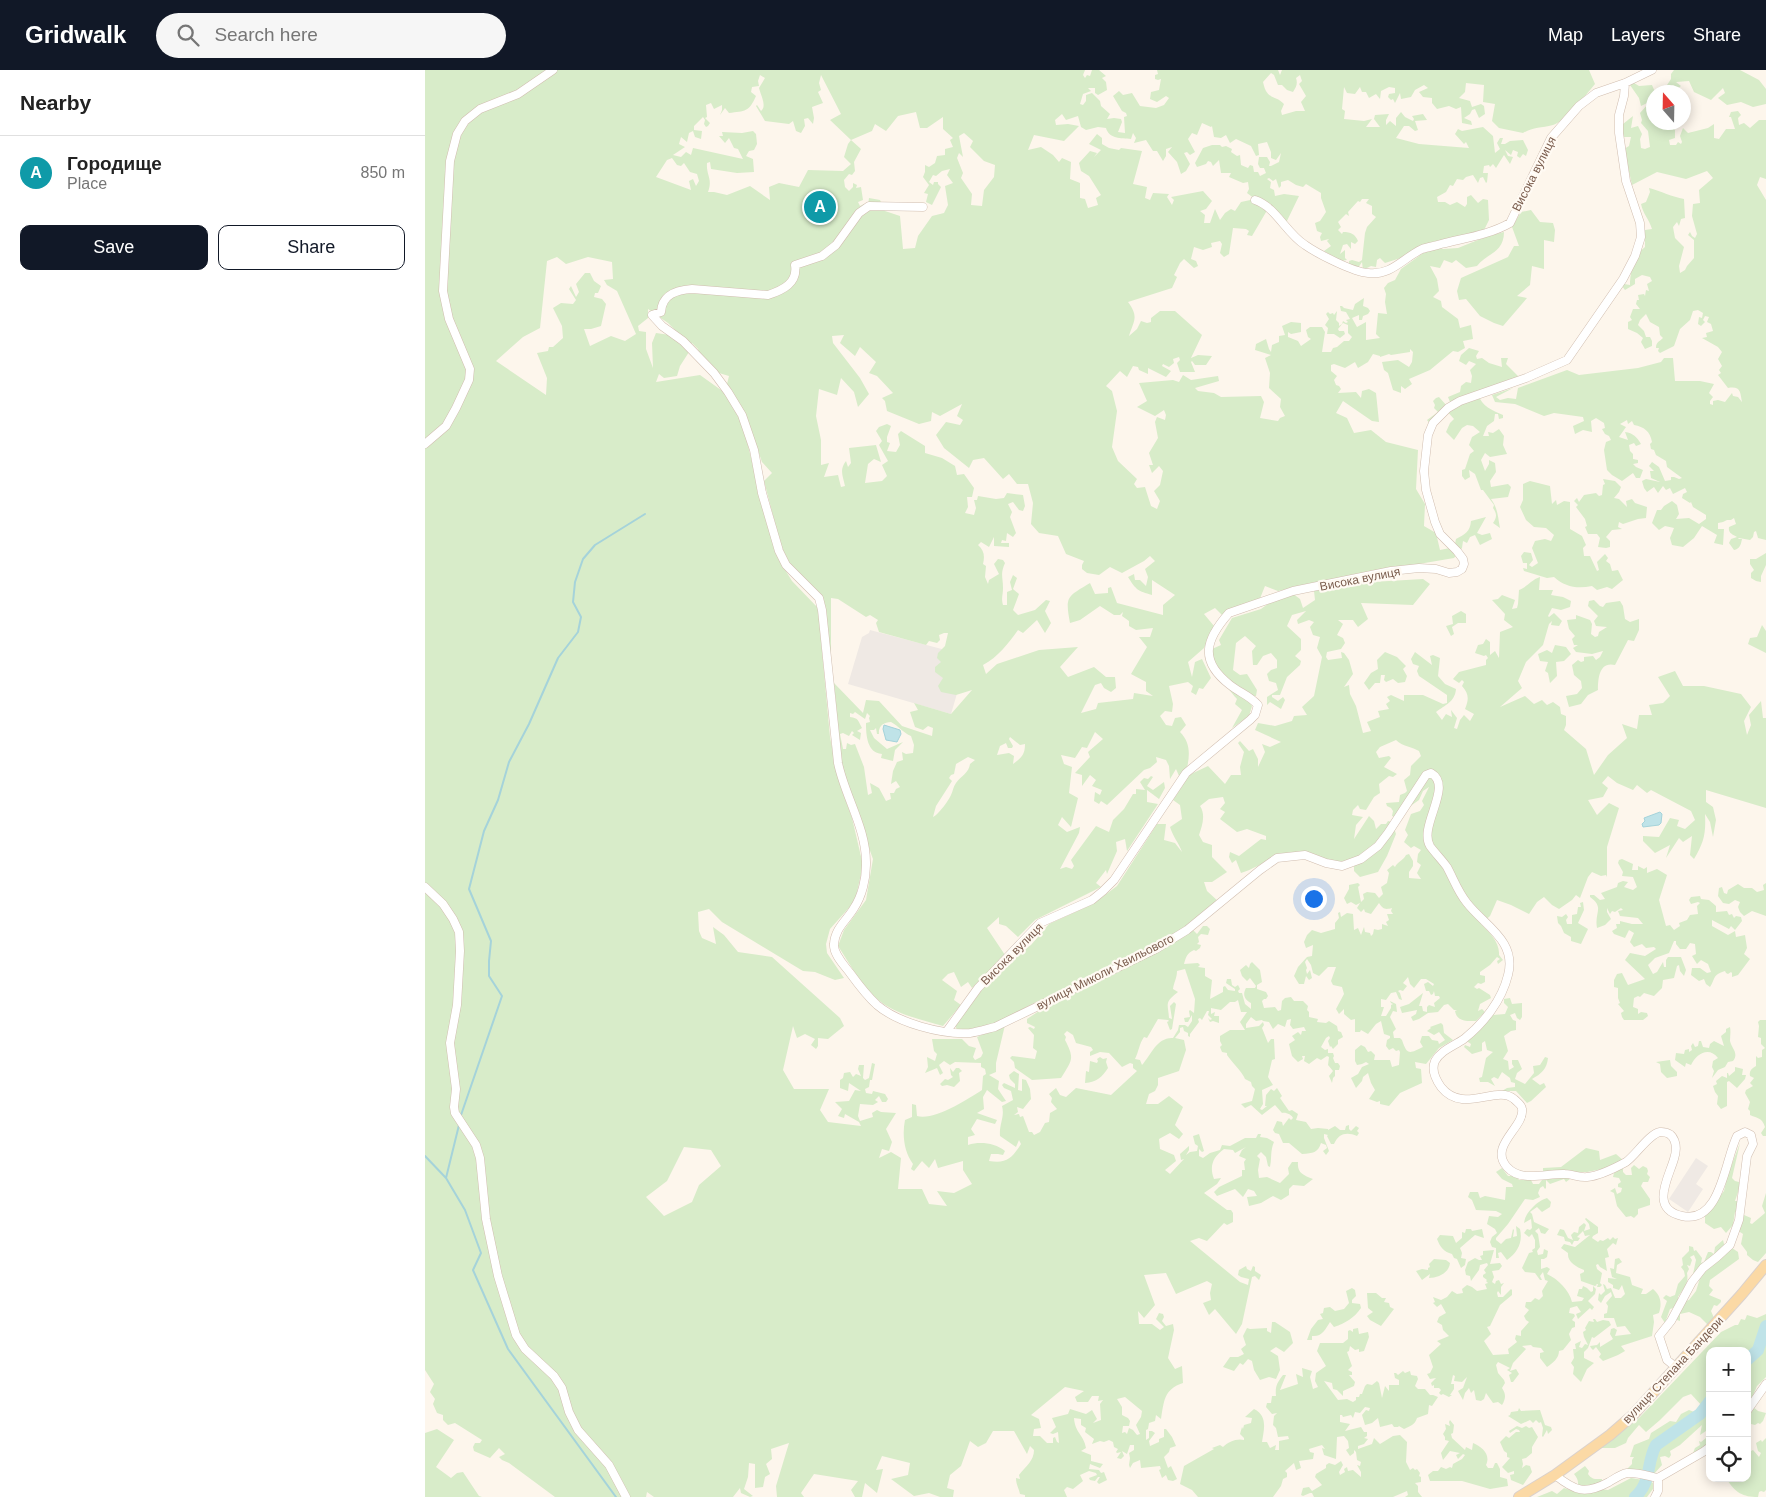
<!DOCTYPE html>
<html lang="en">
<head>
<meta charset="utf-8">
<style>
	:root { --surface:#fff; --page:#f6f6f6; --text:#222; --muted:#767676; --line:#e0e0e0; --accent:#111827 }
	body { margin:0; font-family:Helvetica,sans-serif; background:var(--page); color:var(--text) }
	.controls { position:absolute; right:15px; bottom:15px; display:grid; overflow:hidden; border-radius:10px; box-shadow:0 2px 12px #0003 }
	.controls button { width:45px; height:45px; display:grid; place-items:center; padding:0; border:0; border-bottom:1px solid var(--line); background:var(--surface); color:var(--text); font:25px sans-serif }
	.compass { position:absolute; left:1221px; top:15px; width:45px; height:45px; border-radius:50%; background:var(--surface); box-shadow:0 2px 12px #0003; rotate:340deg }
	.you { position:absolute; left:888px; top:828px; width:18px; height:18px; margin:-12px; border:4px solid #fff; border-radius:50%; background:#1a73e8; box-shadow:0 0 0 8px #1a73e833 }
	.badge { display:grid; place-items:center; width:32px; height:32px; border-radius:50%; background:var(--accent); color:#fff; font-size:16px; font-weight:700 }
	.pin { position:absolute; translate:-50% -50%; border:2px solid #fff; box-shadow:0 1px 5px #0006 }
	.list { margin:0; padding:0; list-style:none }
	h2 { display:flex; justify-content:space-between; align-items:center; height:65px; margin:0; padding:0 20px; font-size:21px }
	h2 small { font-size:16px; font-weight:400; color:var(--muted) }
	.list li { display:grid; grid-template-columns:32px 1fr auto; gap:15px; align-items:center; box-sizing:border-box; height:75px; padding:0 20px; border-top:1px solid var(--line) }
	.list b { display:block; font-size:19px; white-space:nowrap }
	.list p { margin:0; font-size:16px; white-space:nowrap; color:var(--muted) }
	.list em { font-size:16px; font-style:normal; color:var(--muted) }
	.actions { display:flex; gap:10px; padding:15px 20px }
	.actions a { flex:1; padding:11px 0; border:1px solid var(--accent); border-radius:10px; text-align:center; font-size:18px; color:var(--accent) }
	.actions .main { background:var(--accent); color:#fff }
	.icon { flex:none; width:28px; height:28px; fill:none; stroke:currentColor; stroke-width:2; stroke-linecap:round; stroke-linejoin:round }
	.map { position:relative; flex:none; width:1341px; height:1427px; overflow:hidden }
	header { display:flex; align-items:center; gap:30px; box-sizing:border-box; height:70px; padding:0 25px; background:var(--accent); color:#fff }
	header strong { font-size:24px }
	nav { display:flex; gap:28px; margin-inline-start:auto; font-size:18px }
	.search { width:350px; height:45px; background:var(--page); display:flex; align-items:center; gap:12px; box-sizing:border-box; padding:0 18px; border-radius:28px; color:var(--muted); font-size:19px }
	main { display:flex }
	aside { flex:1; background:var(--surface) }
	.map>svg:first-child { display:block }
	.industrial { fill:#efe9e4 }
	.green { fill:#d8ecc9; fill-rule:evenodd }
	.water { fill:#bfe3e8; stroke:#a5d3da }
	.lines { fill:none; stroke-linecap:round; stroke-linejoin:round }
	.stream { stroke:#a5d3da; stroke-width:2 }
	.river { stroke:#bfe3e8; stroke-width:12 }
	.minor-casing { stroke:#d1beb0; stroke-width:9 }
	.major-casing { stroke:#dad1cd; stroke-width:12 }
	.minor { stroke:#fff; stroke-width:8 }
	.major { stroke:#fbd9a5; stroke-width:10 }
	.labels { text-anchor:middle; stroke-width:4.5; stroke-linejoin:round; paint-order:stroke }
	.street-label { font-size:12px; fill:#7a5c4d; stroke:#fffaf3 }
</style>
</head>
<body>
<header>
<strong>Gridwalk</strong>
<div class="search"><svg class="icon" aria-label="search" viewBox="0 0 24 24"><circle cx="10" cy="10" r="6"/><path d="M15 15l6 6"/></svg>Search here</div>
<nav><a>Map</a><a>Layers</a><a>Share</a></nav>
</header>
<main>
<aside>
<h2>Nearby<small></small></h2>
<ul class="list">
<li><span class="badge" style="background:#0f9aa8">A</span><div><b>Городище</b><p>Place</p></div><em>850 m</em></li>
</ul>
<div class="actions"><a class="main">Save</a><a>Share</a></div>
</aside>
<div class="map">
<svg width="1341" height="1427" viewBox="0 0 1341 1427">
	<rect width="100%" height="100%" fill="#fdf6ec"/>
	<!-- industrial -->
	<path class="industrial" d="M445 560 543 586 526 644 423 614 437 567 444 563Z
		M1271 1088 1283 1096 1271 1114 1278 1119 1263 1142 1244 1129Z"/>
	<!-- green -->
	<path class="green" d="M0 0H660L658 5 660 8 662 5 665 6 667 0H674L681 6 677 8 681 12 682 20 673 25 670 23V18H663L666 21 658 24 655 34 658 35 661 31V25L667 23 675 31 676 36 685 44 682 49 689 48 696 49 697 52 693 62 700 63 699 47 702 46 701 43 697 41 688 26 694 21 698 25 707 23 715 36 731 38 739 35 744 28 741 26 732 32 725 29 726 22 734 20 736 9 733 10 730 9V5L733 4 732 0H853L855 5 857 0H1164L1170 14C1162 24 1138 53 1128 55 1116 58 1108 57 1098 63L1074 58 1067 51 1070 34 1058 32 1059 15 1041 13 1040 22 1034 28 1045 31 1047 37 1056 34 1059 36 1060 44 1054 48 1050 39 1047 40 1045 44 1039 48 1046 51 1047 55 1037 53 1036 37 1031 39 1024 36 1012 39 1007 33V28L998 27 994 22 1003 18 999 15 990 20 986 27 976 29 975 23 970 33 968 29 966 30 963 27 964 24 970 23V18L964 17 956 21 955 29 951 24 944 28 941 22H937L935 17 930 24 922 23 919 17 917 39 920 41 919 49 939 51 947 49 941 57H955L949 49 950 45 964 44 961 50V55L965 51 971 56V48L976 42 980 47 988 51 989 49 987 46 998 44 1002 50 990 51 993 60 990 61 984 56H979L971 68 994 74 1044 78 1041 72 1039 74 1030 64 1033 59 1037 61 1058 57 1068 66 1070 83 1075 79 1072 73 1075 68H1078L1076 74H1080L1085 71 1098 70 1103 80 1101 86 1098 84 1095 88 1092 86 1093 82 1088 80 1086 85 1080 80 1083 86 1088 87 1085 94 1079 85 1071 98 1068 94 1065 97 1064 95 1059 96 1058 103H1063L1062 112 1061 113 1058 107 1055 108 1053 113 1048 105 1041 107 1038 110 1032 109 1028 116 1025 115 1021 122 1012 127 1013 132H1020L1025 135 1032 132 1040 137 1042 134V127L1046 125 1053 133 1058 129 1063 130 1064 150 1058 162 960 193 955 188 952 190 951 197 946 196 938 200 937 192 933 198 924 195V191L927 190 934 192 937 190 940 163 942 157 951 147 947 144V136L941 133 944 129H937L935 132 933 131 923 142 924 146 921 144 913 152 916 157 913 160 917 164 918 162C926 162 930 164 933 171L930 174 926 172V179L922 174 918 175 915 184 920 180V188L922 190 916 191 899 181 906 176 902 171 904 169 896 171 895 167 897 163 892 161 890 153 895 151 901 142 896 128V123L881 114 878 117 871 115 863 110 856 112V116L854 118 851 109 848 111 844 108 842 109 846 112 845 118 849 120 850 126 859 124 874 126 860 155 844 137 827 166 822 165 824 161 821 159 808 158 804 184 799 187 795 183 797 174 795 171 786 173 787 177 778 180 769 177 766 189 771 191 773 196 769 198 759 189 755 193 749 205 752 207 747 218 703 232C714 247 709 250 704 266L712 259 716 251 722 253 726 252V248L735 241H750L777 265 766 288 773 285 787 286 781 295H770L767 291 766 292 770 302H755L752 293 755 290 754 287 748 289 749 293 744 297 738 294 737 296 746 301 741 307 723 298V304L714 300 713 297 708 296 702 307 695 301 681 316 687 321 692 341 687 377 693 391 712 409 709 414 712 418 720 417 726 436 732 439 735 431 729 421 735 415 738 401 734 396 727 403 724 395H728L724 383 733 368 730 352 732 347 740 350 741 345 739 340 730 346 712 337 722 331 714 313 748 310 754 312 758 305 766 310 793 306 794 311 770 318 773 321 789 323 796 327 836 326 839 332 835 348 853 351 855 348 860 346 855 337 856 329 844 318 845 303 840 288 846 285 830 280 831 274 841 269 844 279 846 282 847 275 854 272V266L860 265 857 256 866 252 876 253V262L866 264 863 262V267L873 271 876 276 886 269 883 267 881 260 885 257H897L900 262 897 282H906L908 278 912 277 919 271H924L927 267 923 263V255L918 253 913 259 914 261H919L920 264 915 268 909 264H902L903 258 900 255 904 249 901 244 903 242 905 244 908 243 909 245 912 241 911 250 914 253V256L917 254 918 251 921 253 923 252 921 250 925 249 921 242 916 241 915 236H917L919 238 928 240 930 234 939 228 938 236 943 238 945 241 943 244 938 246 937 250H934V245L927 248 932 257 941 252V270L955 268 951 264 953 243 962 244 960 232 961 224 959 218 963 213 970 210 976 199 1001 181 1012 177 1018 179 1033 178 1063 166 1079 162C1079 183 1062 183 1052 196L1041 198 1031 190 1027 193 1019 190 1015 198 1005 196 1012 209 1014 221 1008 227 1016 231 1017 237 1033 249 1035 258 1046 255 1048 269 1038 271 1040 278 1033 282 1028 281 1005 300 984 309 987 314 980 319 976 316V323L968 320 963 303 959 300 957 292 973 290 984 297 987 292 988 282 985 279V282L966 285 964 284 955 287V286L948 284 943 292 933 298 930 292 920 298 909 294 906 295V301L912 306 909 310 911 315 914 316 916 319 913 323 931 322 936 328 937 321 944 319 951 323 954 352 947 351 918 331 911 343 922 348 929 363 946 360 961 372 993 380 991 419 1000 434 999 456 1011 463 1015 480 1025 478 1030 474 1031 469C1040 464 1045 462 1046 451L1061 447 1052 463 1057 465 1065 463 1067 469 1055 475 1050 465 1045 467 1042 473 1038 471 1037 478 1029 488 929 505 853 521 840 516 834 531 798 546 790 538 779 544 789 556 779 578 763 592 767 607 770 592 777 589 786 608 778 619 774 618 771 625 766 622 768 616 763 612 744 616 748 634 747 642 740 641 735 646 741 655 747 656 750 648 756 647 761 655 755 662C770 677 762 695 759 713L764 705 783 696 800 714 806 705H816L815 697 819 682 813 673 815 671 824 681 828 679 833 689V697L840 682 837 674 845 677 856 672 830 660 833 653 850 656 867 651 869 646 882 645 877 637 889 626 897 587 892 578 895 567 888 565 885 557 889 552 884 550 873 554 872 550 881 541 867 545 862 556 876 569V580L870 586 876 591 875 595 862 607 855 625H847V627L853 631 858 627 860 630 856 639 845 632 842 635V627L853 620 851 613 844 611 842 604 846 600 852 598V590L846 583 838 586 832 595H828L827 581 831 576 820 566 811 573 808 600 815 605 822 604 832 620 831 626H820L827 636 824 646 807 658 817 640 810 634 812 629C799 614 787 599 787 579L796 575 794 570 807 548 836 539 847 531 867 523 875 529 878 538 890 530 889 521 930 513 998 509 1005 514 988 535 936 533 943 549 933 557 928 550H913L918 554 912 565 918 568 920 573 916 579 902 582 901 587 903 590 917 588 916 582 919 583 924 590 928 604 919 617 924 615 925 624 931 636 938 663 946 661 942 652 955 647 953 641 964 639 961 634 965 631 962 627 966 625 979 631V625H998L1018 634 1022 633V625L994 606 992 601 994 596 988 594 986 589 990 582 1007 595 1005 586 1008 585 1015 588 1013 606 1020 614 1031 619C1030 632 1020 635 1011 642L1017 650 1021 644 1027 647 1026 640 1032 648 1029 658 1032 659 1035 650 1039 645 1045 651 1049 644 1040 639C1044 629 1044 624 1037 616L1039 612 1037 610 1034 613 1028 609 1034 602 1061 595V590L1063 588 1061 585 1059 586 1050 583 1053 575 1058 574 1061 569 1065 572V585L1070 581 1074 588 1075 562 1088 557 1079 550 1080 544 1067 530 1073 529 1077 525 1090 530 1087 539 1092 538 1093 534 1094 520C1102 517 1106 510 1115 507L1114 520H1128L1126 525 1138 527 1146 531 1145 537 1136 540 1127 538 1123 546 1124 547 1129 543 1137 551 1134 556 1126 555 1127 551 1124 554 1118 575 1101 592 1093 611 1097 618 1075 637 1100 626 1109 634 1117 630 1122 635 1128 632 1135 637 1136 644 1141 646V655L1139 660 1161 679 1169 705 1183 685 1202 668 1197 654 1212 659 1214 645H1227L1224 635 1238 633 1245 626 1233 607 1250 601 1258 616H1279L1316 624 1326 637 1319 651 1322 665 1326 655 1324 645 1336 631 1338 648H1341V738L1281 720V732L1288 737 1291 750 1288 767 1285 752 1280 744C1281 764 1279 772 1269 789L1265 785 1267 766 1258 772 1254 768 1241 788 1245 775 1230 783 1218 771V766L1234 767 1245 748 1254 750 1252 756 1260 759 1270 750 1266 741 1226 720 1222 723 1212 715 1208 720 1192 713 1183 706 1177 713 1183 718 1178 727 1163 730 1172 745 1184 733 1194 738 1182 777V807L1181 805 1176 806 1167 802 1163 807 1155 828 1151 825 1147 830 1134 839 1127 835 1119 827 1112 832 1104 844 1086 835 1072 830 1065 846 1056 854C1064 862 1075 872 1074 885L1078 890 1073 894 1072 891 1075 889 1072 887 1065 895 1055 902V905L1060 906V912L1056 914 1053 913 1049 917 1052 919 1054 918 1065 925 1066 928 1055 934 1053 941 1057 939 1060 942 1051 951C1042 951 1032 952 1030 941L1032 940H1029L1023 934 1019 935 1013 942 1003 943 994 949 988 951 986 947 991 944 992 940 977 943 975 937 984 934 998 923 994 936H997L998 941 1002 942V937L1004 935 1010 937 1009 933 1015 928 1014 926H1010L1009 921 1008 924 1006 925 1004 921H1001L999 914 1003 912 1008 916 1009 914 1001 909H996L989 918 985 914 983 907 978 913 982 916 978 921 975 920 973 921 975 923 977 930 974 929 971 922 966 923 961 930 956 929V937H959L956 946H961L966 938V935L968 934 966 933 965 931 971 934 972 942 968 941 965 947 971 959 968 962 969 968H975L977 970C982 985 984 984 998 977L995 972 997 966H1004L1007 970 1013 971 1014 974 1020 970 1014 962 1009 965 1002 961 1006 958 1005 957 1016 953 1018 955 1019 963 1028 970 1014 978 1001 994 990 992 991 998 996 999 997 1013 975 1023 964 1036 955 1034V1031L952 1032 944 1029 950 1020 946 1013 943 1003 938 1007 937 1011 931 1018 926 1008 933 1004 937 997 944 994 941 992 937 994 932 995 930 991V980L936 975 940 977 943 982 946 981 950 985 949 990H965L967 997 974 995 975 982 974 980 971 981 968 978 964 980 961 976 962 970 965 968V966L959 964 956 951 951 954 943 964 936 960 935 962H930V949L926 950 919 944V939L914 944 911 939 919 924 917 917 908 915 906 911 911 897H903L894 906 888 903 886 895 882 889 880 892 882 898 881 900 882 904 885 900 887 908 884 910 881 906 879 914H874L869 906 873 897 882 887 887 886 888 875 881 878 879 872 882 865 887 860 896 863 910 859V853L914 848 913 843 915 842 916 847 922 843 928 844 929 860 933 858 936 865 939 857 940 862 945 863 946 866 948 864 949 859 953 860 957 859V854L963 856 961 852 964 850 962 844H968L966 841 967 838C960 840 958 839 954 833L946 844 940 842 939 839 936 842 932 838 935 833 931 835 926 832 922 834 919 828 924 819V815L933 813 935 815 933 817 936 832 939 829 938 824 942 822 950 823 954 828 958 824 956 817 962 813 964 803 962 800 968 795 970 797C973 791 978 791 981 785L984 784 988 791V796L984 802V808L996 809 992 803 996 795 992 792 993 784 996 780 989 776 986 778 979 772 983 765 980 760 986 744 995 741 999 735 997 731 1004 717 998 721 994 730 970 747 967 746 968 741 966 738 962 736 961 733 974 732 975 725 980 723 982 721 979 710 985 705 986 696 996 686 994 681C986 676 978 677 971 670L955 677 951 682 954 688 964 686 966 688 959 697 972 704 968 707 964 706 954 714 955 723 949 727 941 740 935 739 933 735 928 740 927 745 938 747 931 755 929 769 944 746 949 751 951 759 956 754H961L963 751 967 752 971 764 962 786 953 802 935 807 929 801V789C923 790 916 792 909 791 896 789 885 781 871 782 849 783 836 797 816 803L811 790 807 793 804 787 805 782 814 786 836 769 841 770V766L822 759 812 762 795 749 800 742 795 739 800 733 798 727 784 729 775 736C781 745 777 756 774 765L778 772 787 775V787L802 802 787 812H779L782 821 794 832 755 869 768 860 772 864 778 856H782L785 859 783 865 776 864 773 867 774 872 772 874 776 875 775 878 771 881 769 880C762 883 761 887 759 894L773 893 775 895 773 897 780 898V906L787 910 785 929 798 922V917L800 916 803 920 810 921V919L801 913 802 909H806L807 915 810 917 813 915 815 919 813 921 814 923H817L820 934 826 939V933C820 930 817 925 821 918H830L831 916 825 908 822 911 817 906 815 900 821 895 824 898 825 894 827 892 835 900 837 912 832 915V919L841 922 843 926 841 929H839L837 931 839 938 850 937 853 941 856 940 857 931 860 928 866 927 869 931H878L883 936 882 940 884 942V947L893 949 892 952 901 953 904 951 912 956 913 961 916 962 918 967 913 970V974L908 979 906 976 905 977 903 971 905 968 904 966 901 968 896 977 900 980 903 979V983H908L909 986 908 988 910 993H913L915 996 914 1000H910V1006L908 1008 907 1013 904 1006 908 1001 903 995 904 987 902 986 896 990 892 988 884 994 879 991 880 986H877L878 989 873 992 867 986 864 974 870 970 867 966 873 962 876 965 877 961H881L879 957 868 959 865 955 866 949 862 950 860 957 853 954 848 959 844 952 838 951 837 950 831 951 826 947 821 954V958L834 956 838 952 839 955 837 958 843 973 846 969H849L850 989 847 990 843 1007 848 1015 837 1020 838 1034 835 1039 837 1040 842 1036H840L841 1025 846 1019 849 1021 852 1018 857 1026 855 1028 864 1041 867 1040 873 1044 871 1050 881 1052 886 1059 893 1058 903 1059V1060L910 1056 915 1060H920L921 1056 924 1055V1059L926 1061 931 1056 934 1058 932 1061 934 1063 932 1066C922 1062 914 1063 909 1074H906L902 1066 903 1065 899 1064V1068L904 1081 901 1085 898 1081 902 1078 901 1075 896 1073C893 1083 888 1083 877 1084L864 1073H858L854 1064 850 1063 848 1060 852 1051 857 1052 858 1056 864 1048 866 1050 868 1048C867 1045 861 1042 857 1043L850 1035 837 1045 826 1035 820 1038 816 1034 827 1031 830 1019 827 1016 826 1012 820 1009C818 1003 806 991 802 985V983L797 982 795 977 797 975 795 971V966L805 960H820L815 952 822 942H816L813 930 810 932H805L796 940 786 938V944L790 942 789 946H794V953L788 951 785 952 783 948 785 950 787 949 783 945 784 941H782L777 950 775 948 773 949 774 952 765 964V967L763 966V963L759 961 758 957 755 958V962L750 968 759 970 761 980 754 1001 733 1008V1015L730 1021 724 1024 721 1034H733L744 1026 758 1037 750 1055 758 1064 754 1069 745 1063 734 1069 735 1079 749 1085 751 1091 740 1100 745 1104 759 1089 756 1090 755 1084 764 1076V1080L761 1085 765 1082 772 1081 773 1076 770 1074 768 1066 774 1064 779 1081 777 1082 774 1079V1086L778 1088 785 1083 795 1080 797 1075 805 1076 820 1068H831L833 1064H836L835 1067 842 1068 849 1072C845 1081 847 1088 845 1097L843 1096 841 1087 836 1082 832 1086 835 1089 833 1100 834 1108 842 1107 855 1113 864 1104 863 1098 867 1092H873C872 1103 878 1105 888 1109L879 1116 868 1115 864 1119V1125L856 1130 848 1126 836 1133 824 1136 822 1127 832 1126 829 1121 823 1119 818 1127 810 1119 792 1126 789 1122 794 1117 817 1106V1100H820L819 1092 821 1089 814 1086 817 1080 821 1077 810 1083 808 1080 799 1079C788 1087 784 1096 789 1109L796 1108 792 1114 779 1123 802 1140H806L808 1143V1152L802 1155 799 1153 782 1171 774 1168 765 1171 815 1212 823 1215 824 1209 816 1207 813 1205 814 1200 821 1196 822 1199 826 1201 828 1196 830 1197V1201L836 1205 834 1210 830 1206 827 1207 817 1254 811 1264 790 1239 784 1245 778 1233 786 1230 785 1223 787 1214 782 1211 751 1224 741 1203 719 1205 730 1235 719 1248 713 1241 714 1254H727L735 1260 739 1257 731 1249 734 1243 738 1244 739 1247 737 1251 741 1256 748 1254 749 1260 743 1288 750 1299 757 1296 758 1313C739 1319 739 1331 736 1349L731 1345 730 1351 724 1353 723 1359 721 1360V1370L724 1368V1361H727L730 1363 724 1371 725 1376 734 1372V1369L739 1367V1359H741L747 1367 751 1376 745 1378 744 1382 739 1387 743 1398 746 1396 752 1409 748 1411 743 1410 741 1405 737 1408 734 1400 736 1399 735 1396 716 1398 715 1390 708 1393 705 1398 704 1395 705 1388 704 1383 709 1380V1375H705L702 1384 697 1381 699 1386 696 1389 692 1388 696 1382 692 1383 691 1382 693 1379 689 1377 688 1372 684 1370 679 1372 675 1371 667 1374 669 1369 660 1362 661 1358 656 1355V1349L649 1348C650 1363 659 1365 661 1378L656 1381 666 1385V1391L678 1394 675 1398 665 1394 664 1399 674 1400 676 1403 679 1402 682 1410 674 1414 672 1412 675 1407H673L670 1411 665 1410 664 1408 672 1405 671 1403 664 1401 655 1405 658 1411 648 1419 642 1417 639 1420 642 1427H600V1425L595 1424C594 1418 591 1415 591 1408L595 1409 594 1405C601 1396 609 1391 609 1380L605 1376 602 1384 589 1361H568L561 1373 553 1377 545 1371 536 1396 525 1405 522 1418 529 1420 528 1427H515L504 1423 489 1426 466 1409 483 1405 485 1393 457 1386 451 1400 458 1399 452 1423 440 1413 437 1427H430L426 1420 433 1411 389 1404 376 1423 379 1427H352L351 1416 364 1373 346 1379 347 1389 341 1394 345 1404 340 1407 338 1417 330 1418V1394L324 1393 323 1407 319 1419 328 1426 325 1427 316 1423 315 1418 308 1427H229L222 1422 221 1427H130L84 1393 77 1390 74 1387 80 1384 74 1378 65 1388 49 1381 48 1377 50 1373H55L57 1370 30 1353 23 1355 18 1350V1345L12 1343 8 1334 10 1329 5 1322 9 1314 0 1300ZM846 3 849 5 853 15H857L862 20 868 22C871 17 873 14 871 8L875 5 877 11 874 14 881 26 876 32 880 41H871L857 45 856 41 859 34C850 24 842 31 838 12ZM335 5 340 8 334 18C336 26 342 36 336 41L332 35 331 36 340 51 364 54 368 51 371 61 376 63 380 56 379 49 383 48 388 54 389 48 387 37 398 33 393 22 396 20 394 13 396 5 416 44 405 50 426 70 423 74 419 87 426 94 418 101 383 100 374 117 354 113 344 117 345 130 325 116 302 125 289 122H283C288 108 281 106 282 93L285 92 286 99 312 103 329 102 328 89 321 86 324 81 329 80 332 74 331 64 328 61 317 63 297 62 298 66H294L300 73 304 68 309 78 313 79 318 89 268 78 266 85 261 82 256 87 248 85 260 77 254 74 256 67 262 72 264 63 268 61 270 67 276 69 277 61 269 60V56L278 47 280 50 279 54 281 57 283 56 285 53 280 48 282 47 281 35 286 33 289 39 297 35V40L295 45 300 38 304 43C320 41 324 42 331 26L326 22 327 17 334 16 333 11ZM491 42 495 58H502L518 47V59L528 68 525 70 528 77 520 79V85L512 86 510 93 504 97 500 95V102L498 107 504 115 499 123 503 124 501 132 507 135 516 117 513 114V112H509L508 115 504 112 508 105 511 106 517 101 525 99 522 105 528 113 520 116 523 135 519 143 507 146 493 166 490 178 478 179 475 146 460 141 455 130 444 128 443 136 439 134 435 136 433 132 438 130 436 117 431 118 432 115 428 113V117L424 121 420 117 419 110 424 104 427 105 430 101 429 92 436 79 426 70 447 61 450 54 461 61 473 46ZM637 44 641 50 653 46 656 57 661 60 673 57 681 58C684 69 696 68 706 69L708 63 711 68 709 73 721 70 728 81H732L738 91 741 86V79L747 77 743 82 752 92 756 104 761 101 765 94 759 83 762 82 765 85 770 82 763 69 767 63 772 65 777 53 786 57 787 56 789 67 796 68 801 65 805 73 811 69 826 76 831 86 834 85 833 74 842 72 846 82V88L851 90 856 83 854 92 846 96H844L845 92 842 87H834L833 94 835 98H839L841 103 835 106 833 102H829L828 96 825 95 823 98 816 95 815 85 812 86 806 82 807 79 801 76 797 77 795 75H787L778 78 770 93 772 97 781 94 783 91 786 92 788 96 794 90 796 103H806L804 107 818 113 823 112 824 119 822 123 830 129 816 132 810 141 806 139 800 143 795 150 790 139 785 153H779L780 145 775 141 781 139 787 131 778 121 746 127 749 130 747 135 742 127 744 124 728 123 725 130 720 128 722 117 708 114 717 81 696 78 694 80 684 78 677 74V68L672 64 664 74 676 80 669 87 672 83 665 81 654 93 656 101 664 106 676 125 671 128 673 135 663 138 660 129 655 128V113L645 109 646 92 637 88 634 92 628 85 616 77 603 80 609 65 639 71 654 56 643 54 631 55 630 50ZM539 63 548 71 545 77 559 91 570 95 569 107 559 120 557 136 546 135 547 124 536 108 538 103 532 88 534 83 538 87 534 66ZM247 88 252 95 256 96 259 93 265 102 272 104 274 111 271 116 268 109 264 111 266 120 231 107 242 90ZM132 187 141 194 163 187 187 192 188 209 179 210 182 215 192 221 211 264 200 271 186 266 165 276 159 259H166L176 256 181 234 177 229 169 227 170 223H173L176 216 169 211 165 203H160L151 214 154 222 151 227 146 216 144 219 151 230 148 234 136 233 128 238 137 256 138 268 128 277H124L123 281 112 283 122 308 121 325 71 291 98 267 115 258 122 191ZM223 239 243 253 266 276 267 273 273 279 274 284 294 303 304 306 302 314 324 355 337 392 347 403 339 411 361 495 398 536 406 596V528L413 529 441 547 445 545 453 550 451 553 454 562 501 575 504 571 512 573 515 570 514 565 519 563H523L520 576 513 583 512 588 516 592 510 597V602L518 608 513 616 516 622 531 625 547 620 526 644 489 633 493 640 485 642 490 657 498 660 503 656 508 658 507 666 477 656 454 631 441 630 438 643 409 613 418 707 448 789 441 830 419 860 413 876C425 894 438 919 456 932 473 945 498 950 518 956L536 935 529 930 532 921 517 910 523 904 529 902 536 917 543 912 547 918 580 885 562 858 574 847V854L581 856 593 867 610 850 676 817 671 813 681 800 682 804 692 781 691 772 700 769 702 781 733 734 722 732V720L734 729 740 718 739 712 728 720 722 716 728 707 726 706 723 709 719 708 715 712 720 720 711 719V724H708L699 739 688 750 684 762 671 756 646 790 649 796 647 799 641 797 635 799 654 763 655 757 642 762 633 755 637 747 646 757 653 728 644 723 647 697 639 694 636 685 650 688 657 677 662 678 670 662 678 669 663 682 665 687 650 703 657 705V716L665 705 671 710 667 716 677 720 675 725 670 722 669 731 674 734 676 731 682 735 719 700 725 698 732 692 731 687 741 690 744 696 745 709 751 699 758 715 748 730 755 735 757 749 745 757C748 767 754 773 757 782L750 773 739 770 741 754H732L692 816 668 834 624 854 606 875 587 888 557 920 530 955 532 960C562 962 585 945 611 932L617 939 602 949V953L610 957 609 959 605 957 603 958 609 965 608 978 612 981 610 989 587 986 585 988 589 992 590 998 607 1010 636 1008C647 990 650 989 640 970L641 967 639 964 642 961 648 965 651 973 666 977 668 980 665 982V986L675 982 684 983 697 997 705 993 708 994V998L712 1001 686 1025 651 1018 641 1027 635 1025 631 1018 624 1024 627 1028 626 1032 632 1039 625 1043 624 1052 620 1053 615 1062 609 1065 607 1062H604L598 1046 595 1047 594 1044 589 1045 593 1042 592 1037 598 1039 606 1029 605 1019 601 1010 597 1009V1021L593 1020 594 1004 589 1001 584 1005 585 1009 590 1014V1018L579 1013 577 1015 579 1018 586 1021 588 1030 577 1036C580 1047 574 1054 575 1066L591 1077 594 1070 596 1074C587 1088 582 1094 564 1091L566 1084H573L578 1085 580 1081C570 1073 555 1071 543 1075V1067L550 1065 546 1059 552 1049 570 1054 572 1050 552 1043 559 1039 558 1027 562 1020 577 1032 581 1031 573 1019 574 1011 564 1005 571 1002V993L580 955 552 967 558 983 556 987 550 990 548 987 551 978 544 976 537 969H507L509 981 512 984 510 991 502 987 503 997 500 1003 512 998 515 1005 518 1003 514 995 519 991 525 995 530 992 556 993V997L560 999 561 1004 558 1006 557 1020C543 1029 509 1051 492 1046L491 1035 487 1034V1047L480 1050C477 1065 479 1082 488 1094L486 1099 489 1101 497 1091 504 1098 510 1089 513 1098 538 1091V1100L547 1114 529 1123 512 1121 522 1136 504 1134 497 1119H473L476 1088 466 1082 454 1088 457 1079 464 1081 467 1072 461 1059 471 1043 456 1042 452 1040 447 1043 448 1047 435 1051 433 1046 435 1034 448 1035 453 1032 450 1030 454 1026 457 1032H461L463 1029 460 1024 448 1021 447 1024 441 1023 440 1019 444 1017 445 1010H447L450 994 447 993 444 1008 440 1010 438 1008 439 995H434L433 999 436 1006 431 1004 428 1007 425 1002 419 1003 418 1008 415 1010V1018L423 1021 424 1013 436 1021 430 1020 424 1031 410 1032 417 1039 413 1046 419 1048 420 1044 434 1052 436 1056 403 1052 395 1040 404 1019H369L358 1000 368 956 372 968 380 964 390 969 386 975 391 979 393 976V968L403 969 419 956 415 948 347 887 313 882 299 865 288 857 291 874 277 868 274 861 273 842 284 839 297 852 378 901 390 902 410 910 419 908 402 883 401 874 405 859 430 831 438 795 427 748 414 712 405 667 393 538 367 511 354 490 342 453 316 347 303 325 275 305 231 312 234 304 239 308 252 306 255 296 264 282 245 265 231 263 227 273 228 298 221 279V262L214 261 213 256 223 248ZM419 265 415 273 430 286 435 277 451 292 444 303 452 306 468 323 457 328 460 331 462 341 494 354 506 351 507 342 515 346 537 334 532 346 538 350 535 355 521 352 511 365 519 378 544 398 548 390 559 388 578 409 584 404 592 414H603L608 433 606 454 614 463 633 466 641 484 659 491 657 495V499L662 503 674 505 685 497 697 503 719 491 725 486 730 491 720 499 723 507 721 516 715 510H710L709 504 703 507C711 520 713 521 727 525V510L750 525 738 535V545L692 533 686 517 683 518V523L670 524 665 513C642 527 640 526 645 553L655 550 675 536 689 545H695L698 542 697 546 704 551V556L711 560 728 558 725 567H714L722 577 706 604 721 612V621L728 626 709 623 708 629 673 633 671 639 656 643 670 615 676 613 679 618 686 622 691 618 690 607H681L669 597 643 607 635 597 653 577 614 580 572 594 561 604 558 595C573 587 583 574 593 560L598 563 612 550 620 563 626 553 620 541 625 531 621 530 610 540 593 545 588 540 594 524 588 519 592 508 588 505 585 512 587 520 582 522V535H578C576 528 578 525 578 518 578 507 575 504 580 493L578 490 573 489 569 494 574 504 564 510 563 514 560 507 561 496 558 494C560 486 559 480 553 475L556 472 564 477 569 467V476L584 477V473H576L577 470 581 471 582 463 588 467 591 463 585 447 587 442 583 434 588 432 594 440 598 441 600 436 598 425 582 423 579 428 571 429 553 426 552 430H549L551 438 549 445 540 443 543 437 542 427H547L549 418 539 404 532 405 530 396 517 388 500 383V376L476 361 473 364 475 375 471 382 462 381 465 373 462 372V367L466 356 462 354 454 357 451 361 457 371 454 375 463 391 457 395 462 406 457 411 440 413 443 394 449 389 456 392 451 375 424 378 426 393 423 397 421 391C414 400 418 406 420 416L416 417 413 405 399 407 404 393 396 395V370L391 346 394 319 412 325 416 308 429 322 433 337 444 324 435 308 408 273 407 266ZM430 642 440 649 442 643 445 646 444 648 445 652 441 653C441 665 442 683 457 684L456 688 468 691 470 680 478 672 462 679 449 668 445 660H449L451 658 452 664H454C453 656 459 652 466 652 474 656 478 663 486 666L489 675 488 683 481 684 477 682 478 690 472 692 468 701 466 714 471 711 475 717 471 719 469 723H465L466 729 461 731 454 718 445 713 447 723 443 725 439 697 430 674 426 675 422 673 421 679H418L415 664 418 663 424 666 427 661 429 663 427 665 435 670 436 663 432 661 437 658C433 651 434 648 425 647V643L428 644ZM585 667 595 675 600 674C600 685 596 688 588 694L589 686 584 683 572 685 575 676 581 673 583 678H587L588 676 584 669ZM543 687 550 690 545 694C544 703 536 706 531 713 528 717 528 721 526 725 524 730 513 745 508 747L511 736 527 711 524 708 526 705 529 704 531 694ZM760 899 770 929 769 943 765 940 764 941 765 947 759 948 760 952H763L767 945V951L763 957 760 955H754L753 960 748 968C732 967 726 985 717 995L715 990 710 989C714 981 714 974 719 967L722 968 733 949 743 950 744 951 742 952 745 960 747 959 751 934 749 932 745 936 747 949 744 948C743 933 739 933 753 922L748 919C749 912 752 908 752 901ZM259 1077 286 1080 296 1096 274 1115 267 1132 239 1146 221 1127 242 1111ZM640 1317 659 1321 650 1327 652 1332H663L667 1326H674L673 1331 678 1330 675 1334 676 1350 668 1353 672 1349 667 1340 661 1344 645 1339 643 1344 627 1348 631 1357 625 1363 628 1364 633 1362 634 1373 632 1372 630 1367 628 1368V1373H622L615 1366H608L609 1359 616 1358 614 1349 606 1345ZM700 1327 717 1341 716 1347 711 1355 715 1364 712 1365 708 1360 704 1358 702 1364 700 1362 697 1363 698 1356H704L705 1351 703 1348 697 1345V1337L692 1329Z
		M1249 0H1315L1334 10 1341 19V34L1328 37 1316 32 1302 35 1293 28 1300 23 1298 18 1286 30 1269 22 1264 11 1251 12 1256 16 1252 19 1254 22H1249L1251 18 1248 15 1244 17 1242 15 1246 9V4Z
		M1206 13H1209L1214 16 1227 15 1230 22H1228V52L1241 53 1250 60V68L1244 70 1245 75H1251L1253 72 1256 74 1257 72 1255 66 1258 58 1263 63 1283 58 1289 54V68L1294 69 1301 59H1310L1306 47H1304L1306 42 1313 41 1316 45 1313 48 1314 55 1319 53 1325 58 1334 50H1341V109L1335 107 1332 115 1341 130V470L1333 468 1331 461 1329 462 1328 467 1325 470 1314 468 1313 469H1317C1316 474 1315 479 1309 480L1304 473 1306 469 1312 467C1307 464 1303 463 1304 457L1311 454 1309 448 1306 450H1302L1298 452 1293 453V459H1299L1298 475 1289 473 1292 465 1277 456 1269 468 1258 477 1247 475 1245 468 1249 458 1240 456 1234 460 1227 453 1232 440H1236L1239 436 1247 431 1252 435 1254 444 1251 449 1264 448 1274 454 1281 449V445L1268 437 1266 432 1265 433 1257 428 1258 424 1262 422 1260 418 1248 424 1245 418 1241 420 1238 416 1233 423 1229 417 1222 422 1219 418 1217 411 1221 409 1235 412 1226 408 1225 401H1229L1224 396 1227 392 1234 397 1240 411 1246 410V407H1249L1254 409 1257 408 1242 397 1241 391 1231 385 1229 380 1226 379 1225 374 1227 372C1225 361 1219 357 1209 355L1207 351 1203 354 1202 350 1195 354 1201 357 1194 367 1203 370 1200 362C1208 363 1212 367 1216 374L1211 376 1209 373 1204 375 1205 381 1208 384V389L1213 390V393L1208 394 1211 397 1218 400 1215 408H1211L1208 403 1197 411 1187 405 1182 400 1179 380 1181 372 1186 370 1184 366 1180 364 1177 359 1180 358 1179 353 1171 348 1166 351 1167 362 1158 360 1150 364 1148 356 1159 351 1158 347 1129 343 1119 346 1090 334 1070 332 1067 325 1088 318 1071 327 1075 330 1083 328 1091 329 1093 318 1142 300 1154 305 1213 298 1236 292 1239 288H1248L1250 311H1275L1289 314 1284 323 1288 327 1285 331V334L1288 335V331L1293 330 1300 332 1307 323 1308 326 1313 327 1317 332C1315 322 1316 316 1303 318L1293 305 1296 303 1294 300 1297 296 1293 289 1297 282 1293 277 1277 268 1282 267 1281 263 1288 261 1286 254 1282 252 1284 247 1280 246 1278 250 1280 252 1276 256 1273 254 1274 247 1277 248 1278 243 1273 240 1268 241 1265 250 1255 259 1249 276 1235 283 1233 281 1234 278H1231C1231 272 1234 272 1238 268L1235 265 1234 257 1225 252 1221 244 1215 250 1213 255 1219 261 1221 267H1225L1227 271V276L1220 279 1216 272 1218 268 1212 263 1203 259V252L1207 250 1205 247 1208 239H1215L1211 234 1212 230H1214L1213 225 1219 224 1220 226 1221 220 1224 221 1222 214 1227 211 1225 207 1217 205 1210 209V214L1200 220 1197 216 1199 214 1205 215C1205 202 1209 185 1220 177V160L1227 159C1224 149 1218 144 1216 134L1221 132 1225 122 1224 118C1236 121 1247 127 1259 129L1260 148 1256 149 1254 156 1252 152 1248 157 1250 168 1259 177 1254 196 1255 203 1260 200 1262 196 1269 188V170L1263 165 1265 162 1267 166 1270 168 1272 164 1267 146 1268 134 1275 133 1274 120 1288 108 1282 101 1261 109 1232 102 1207 115 1199 79 1204 76 1206 67H1199L1198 72V54L1208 46 1206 58 1213 56 1217 64 1215 69 1216 78 1220 79 1225 77 1223 61 1216 53 1217 50 1215 43 1223 34 1222 33 1216 36 1214 28 1205 15Z
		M1106 140 1115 152 1128 153 1130 160 1129 172 1119 170V199L1107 196 1105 215 1092 226 1102 228 1078 256 1069 253 1055 246 1041 229 1034 230 1032 221 1036 208 1083 187 1089 176H1094L1087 157 1096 142Z
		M1044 278 1054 281 1051 286 1052 289 1057 288 1064 293 1077 297 1076 288H1083L1081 294 1095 308 1053 324C1057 337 1067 340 1078 345V348L1074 349 1073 344H1070L1069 351 1062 356 1058 366H1064L1063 362 1068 363 1074 359 1079 366 1078 375 1082 384 1065 387 1060 383 1056 390 1060 401 1064 394V390L1070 393 1071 402 1065 411 1066 417 1083 414 1086 417 1083 427 1066 429C1073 438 1073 448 1075 458L1068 453C1072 447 1072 444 1068 438L1069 435 1058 420H1056L1050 404 1044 400 1045 407 1040 410 1037 406V400L1040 399 1045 384 1049 381 1044 375 1047 367 1055 362 1048 356 1042 355 1037 358 1029 370 1021 362 1025 353 1029 349 1021 340 1006 355 1002 350 1013 342 1009 338 1010 335 1008 331 1011 328 1014 327 1022 336 1025 332 1023 327 1035 322 1036 316 1041 312 1046 313 1047 306 1045 300 1051 294 1044 291 1041 295 1034 291 1036 285Z
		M1178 409 1190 411 1196 417 1194 422 1189 428 1194 429 1202 437 1201 431 1207 429 1210 433 1222 437 1221 448 1213 449 1198 454 1194 452 1193 457 1197 459 1187 460 1181 467 1185 471V477L1181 478 1173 477 1175 468 1172 464H1163L1160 457 1162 456 1160 449 1151 437 1153 435 1149 431 1152 428 1154 432 1159 425 1171 423 1174 426 1177 425 1178 415 1180 414Z
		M1105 411 1125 416 1127 434 1131 430 1132 435 1139 431 1145 432V459L1157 466 1161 475 1158 478 1159 486H1165L1172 501 1174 500 1172 492 1180 484 1183 488 1181 491 1185 494 1187 501 1193 500 1198 510 1187 519 1182 517 1172 520 1167 516C1152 519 1140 517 1129 507L1122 508 1099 501 1098 498 1102 499V493H1098L1096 486 1099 482 1106 483 1108 490 1104 495 1107 497 1113 493 1107 478 1110 471 1120 469 1126 471 1129 465 1121 458 1109 457 1101 450 1095 437 1098 430V414Z
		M1341 483V495L1336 506V512L1331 511 1326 508V503L1329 500 1325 494V489H1331Z
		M1169 530 1175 536 1178 537 1181 533 1195 531 1198 536 1200 549 1205 552 1214 549V560L1209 571 1203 570 1190 595C1174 591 1173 609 1173 620L1163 625 1156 634 1144 637 1141 626 1152 624 1157 618 1156 611 1149 605 1147 595 1153 590 1156 592 1159 591V587L1168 586 1171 590 1175 587 1178 581 1167 584 1151 582 1148 578 1153 575H1149L1147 569 1150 566 1144 559 1142 550 1151 549V545L1165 550 1167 554 1166 564 1170 567 1173 566 1174 562 1182 557 1171 556 1169 551 1173 546 1163 536 1164 531Z
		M1036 541 1041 544V553H1033L1027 557 1029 564 1026 566 1021 556 1028 554 1027 546Z
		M1337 555 1341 561V583L1323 574 1325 568 1332 567Z
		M1130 575 1141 577 1146 584 1139 591 1131 592 1132 606 1125 613 1123 603 1120 601 1123 592 1115 591 1113 584 1122 580 1127 583Z
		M960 582 972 587 981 596 978 599 982 606 980 612 973 613 968 609 961 612 959 610 960 605H956L955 613H950L944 620 939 613 946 603 953 599 952 590Z
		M1197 789 1208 794 1207 800H1213V796L1219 799 1222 797V803L1232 799 1242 805 1234 830 1241 856 1245 855 1249 860 1255 856 1254 853 1262 850 1265 845 1273 844 1272 836 1275 833 1273 832 1266 834 1264 830 1266 827 1275 826 1276 829 1284 830 1291 836V842L1302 841 1304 845 1307 844 1309 848 1311 846 1316 847 1317 851 1310 860 1306 856 1304 859 1287 850V856L1303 865 1310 861 1311 867 1320 865 1322 878 1319 884 1325 889 1313 905 1307 907V903L1306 902 1303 904 1301 903 1300 901C1287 905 1291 908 1285 917L1281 914 1279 909 1274 911 1266 905 1267 898H1275L1282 903 1286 902 1283 894 1276 890 1272 894 1267 886 1271 884 1270 874 1265 873 1261 879H1255L1251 874V871H1249L1244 883 1230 888 1223 895 1228 904 1232 902 1238 892 1239 897H1241V890L1243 887H1256L1261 900 1259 906 1255 901 1254 895 1252 896 1249 908 1238 910 1237 918 1229 926 1219 923 1215 927 1213 926 1209 928 1208 937 1213 939V944L1216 942 1222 943 1223 946 1218 950H1199L1197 947 1196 943 1199 941 1193 934 1195 933 1193 928V918L1189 917V910L1192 904 1197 903 1203 915 1220 909 1200 890 1205 883 1220 886 1231 879 1229 877 1221 878 1217 874 1209 877 1205 872 1209 863 1204 860 1200 868 1189 864 1187 861 1192 858 1191 854H1195V851L1207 854H1218L1213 848 1195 846 1193 841 1198 840 1196 838 1190 842 1187 841 1185 844 1182 838V842L1186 849 1180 855 1172 858C1169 842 1180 838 1165 827V825H1169L1175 830 1180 829 1176 823 1192 817 1193 813 1198 811 1203 812 1199 817 1208 820 1212 817 1208 807 1197 806 1198 802 1193 793 1194 790Z
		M1341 813V846L1327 841 1319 846 1315 842 1313 837 1315 832 1310 830 1304 834 1298 833 1293 826 1294 818 1297 817 1299 823 1302 824 1303 820 1313 814 1319 818H1327L1332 822 1339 820 1338 815Z
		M1158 832 1159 840 1153 853 1163 859 1156 874 1146 871V867L1139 863 1136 856 1133 853 1132 846 1137 847 1141 844 1143 847 1141 850 1142 854H1147V845L1152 844 1153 837H1156L1155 833Z
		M1085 928 1087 934 1097 933V947L1095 950 1092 948 1090 943 1085 945 1088 950 1091 951V960L1086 961 1079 966 1083 981 1078 989 1083 991 1084 1000 1089 997 1087 994V990H1093L1097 999 1092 1003 1090 1009 1100 1014 1109 1003 1108 996 1115 995 1120 987 1123 988C1122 999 1116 1004 1107 1009L1115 1015 1119 1013 1121 1017 1106 1031 1102 1033 1091 1021H1077L1082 1018 1090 1017V1013L1086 1012 1085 1008 1077 1002 1073 1009 1069 1007 1066 1009 1070 1016 1063 1012H1055L1054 1008 1057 1007 1061 988 1068 982 1062 980 1060 971 1057 973V981L1047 984 1039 977 1040 975 1045 977 1046 974 1040 970 1068 945 1080 944 1083 937 1079 933V929Z
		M1335 950H1341V1066H1338L1336 1063 1340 1057C1337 1047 1331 1048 1325 1045V1041L1323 1039 1325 1032 1320 1023 1321 1020 1328 1016 1325 1013 1329 1008 1325 1006C1324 1001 1326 999 1331 996V986L1333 988 1337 987V980L1340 978 1336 974V968L1333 967 1334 956 1333 952Z
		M1305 957C1306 962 1305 966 1305 971 1307 979 1314 983 1308 991L1303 992 1300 997 1293 1000 1287 1008 1289 1001 1287 997 1288 991 1293 988C1284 976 1271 984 1266 995L1261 993 1260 997 1250 990 1251 983 1259 984 1260 980 1264 979V982L1267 980 1266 976 1268 973 1270 977 1273 976 1274 971H1276L1278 977 1284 978 1285 974 1289 971 1299 976 1296 966 1301 962V959Z
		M675 987 678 989 682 988 681 992 683 998C677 1007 672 1012 660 1013L661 1001 664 1002 665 991 672 993 673 991 672 989Z
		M1245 990 1246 996 1252 1002V1006L1242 1008 1236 1002 1235 994 1231 992Z
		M1310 997 1318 999 1317 1005H1321L1320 1009 1312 1018 1304 1011 1302 1012V1036L1296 1039 1292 1034 1293 1026 1290 1022 1288 1016 1292 1014 1291 1011 1297 1006 1302 1008V1003H1303L1304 1006 1310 1001Z
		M525 998 528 1002 531 998H534L537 1001 534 1003 535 1011 529 1017 522 1015 517 1016 515 1014 520 1009 523 1010 528 1007 526 1005Z
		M1315 1073 1307 1108 1310 1111 1314 1112V1119L1310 1131H1315L1313 1141 1310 1142 1308 1155 1301 1163 1296 1157 1289 1159 1280 1153V1145L1299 1121 1302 1107Z
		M1161 1078 1174 1081 1175 1090 1191 1084 1199 1091 1177 1099 1162 1102H1118V1098L1136 1097Z
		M1209 1095 1214 1099 1218 1096 1222 1098 1223 1101 1222 1104 1225 1107 1223 1112H1218L1216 1116 1225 1129V1135L1213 1139V1144L1209 1148 1206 1146 1201 1147 1192 1136 1189 1123 1185 1121 1190 1118 1192 1124 1196 1122 1197 1118 1193 1117V1114L1196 1112 1194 1108 1188 1107 1189 1103 1198 1097V1102L1201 1105H1207L1206 1098Z
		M1077 1098 1083 1106H1092L1094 1110H1106L1108 1114H1114L1117 1110 1143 1106 1145 1109 1141 1112 1139 1109 1125 1114 1121 1110V1118L1120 1119 1118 1116 1115 1118 1113 1123 1115 1127 1108 1130 1100 1129 1083 1154 1071 1168V1170L1076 1174 1081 1169 1086 1168 1088 1159 1089 1160 1088 1167 1092 1166 1091 1156 1095 1159C1098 1172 1093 1182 1082 1190L1076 1182 1073 1183 1074 1188H1071V1178L1067 1177 1065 1172 1067 1167 1072 1163 1070 1159 1062 1154 1064 1146 1073 1147 1077 1144 1071 1141 1051 1140 1047 1130 1043 1127 1045 1122H1053L1055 1128 1060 1126 1080 1130 1081 1117H1088L1087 1114 1077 1109 1071 1102Z
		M1341 1123V1183L1333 1192 1328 1190 1322 1185V1182L1316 1174 1318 1164 1312 1160 1319 1145 1326 1148 1325 1153 1327 1154 1340 1143 1337 1136Z
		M1122 1128 1126 1132 1125 1137 1117 1142 1112 1137 1105 1142 1107 1144 1109 1152 1124 1159 1120 1164 1116 1163 1114 1158 1110 1161 1113 1164 1115 1177 1112 1181 1113 1185 1118 1184 1119 1179 1123 1181 1122 1187 1119 1189H1116V1199L1122 1197 1125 1199 1122 1204C1133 1209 1144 1220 1147 1232L1157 1231 1159 1228 1152 1226 1154 1219H1157L1158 1216 1162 1218 1166 1222 1168 1221V1216L1171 1219 1170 1224 1163 1231 1169 1237 1167 1240 1165 1238 1153 1249 1151 1244 1156 1242 1152 1236 1145 1238 1144 1243 1149 1244 1150 1246 1147 1250 1150 1252V1257L1147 1258 1144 1264 1146 1270 1138 1280 1134 1281C1134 1288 1128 1293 1122 1297L1115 1288V1283L1119 1282 1116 1278 1108 1277 1106 1275 1097 1276 1101 1279 1088 1293 1085 1301 1091 1299 1094 1304 1088 1312H1086L1084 1305 1087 1303 1082 1300 1085 1298 1073 1292 1071 1295 1073 1303 1079 1310 1080 1313 1077 1318C1081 1324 1081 1328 1077 1335L1073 1332 1068 1333 1061 1323 1059 1329 1056 1331 1051 1330 1049 1320 1046 1323 1044 1318 1040 1323 1038 1330 1033 1321 1038 1318 1042 1307 1037 1312 1029 1311 1030 1306 1028 1305 1026 1314H1029V1319L1025 1325H1027L1024 1327 1018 1324 1016 1325 1014 1323 1016 1320 1014 1318H1009V1315L1007 1316 1006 1313 1011 1308 1005 1309 1002 1304 1005 1303 1008 1297 1004 1285 1016 1274 1012 1271 1024 1266 1018 1260 1017 1255 1012 1252 1014 1247 1021 1243 1016 1234 1012 1237 1008 1233 1010 1232 1008 1227 1016 1230 1022 1227 1027 1221 1032 1224 1038 1223 1037 1219 1042 1215 1047 1217 1052 1221 1062 1219 1060 1214 1063 1213 1061 1211 1062 1210 1058 1207V1205L1061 1203 1059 1200 1063 1195 1062 1193 1055 1195 1054 1200 1046 1211 1045 1206 1041 1205 1040 1200 1043 1192 1050 1188 1054 1190H1057L1055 1186 1058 1185V1181L1069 1180 1065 1194 1075 1193 1077 1196 1074 1200 1067 1201 1069 1207 1067 1212 1070 1214 1071 1211 1074 1210 1076 1214 1079 1213 1076 1217V1225L1073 1221 1072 1223 1073 1227H1078L1086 1219 1087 1220V1225L1075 1235 1065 1256 1062 1257 1066 1264 1059 1271 1068 1285 1084 1284 1083 1279 1092 1272 1090 1269 1091 1265 1096 1266V1261L1104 1252 1101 1250 1099 1246 1104 1240 1100 1237 1101 1232H1106L1110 1228 1114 1230 1118 1226 1117 1221 1123 1211 1120 1210 1118 1202 1115 1206 1117 1210H1115L1110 1203 1100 1202 1097 1198 1104 1183 1108 1182 1107 1180 1110 1178V1170L1107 1164 1104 1167 1099 1163 1102 1159 1105 1160 1107 1158 1106 1149 1099 1153C1100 1143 1112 1131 1122 1128Z
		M1161 1148 1173 1157V1163L1168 1166 1167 1168 1173 1172 1175 1170 1178 1171 1183 1168 1185 1170 1188 1167 1190 1169 1193 1168 1191 1175 1188 1173 1182 1179 1184 1187 1180 1188 1182 1201 1175 1197 1173 1194 1171 1195 1172 1199 1177 1203 1175 1213 1177 1215 1175 1217H1172L1173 1214H1171L1172 1215 1170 1216 1156 1211 1155 1204 1159 1202V1200C1151 1197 1142 1192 1143 1183L1136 1178 1139 1174 1150 1177 1165 1165 1160 1166 1158 1161 1152 1167 1155 1168 1153 1171H1149L1147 1175 1145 1172 1140 1171 1139 1167 1132 1165 1135 1159 1139 1160 1143 1168 1148 1170 1146 1165 1149 1162 1153 1163 1154 1157 1159 1153 1161 1155 1159 1161 1165 1159 1164 1154 1160 1149Z
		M1041 1159H1046L1047 1161 1057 1159 1059 1168 1050 1165 1035 1178 1037 1183 1036 1188 1041 1189 1040 1195 1036 1198 1032 1189 1029 1188 1027 1184C1019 1182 1015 1177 1012 1169L1015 1165 1028 1166 1031 1173 1037 1168V1162L1040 1163Z
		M1298 1170 1300 1178H1307L1313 1182 1314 1189 1285 1210 1284 1216 1288 1220 1284 1225 1296 1230V1232L1292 1236 1289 1235 1286 1241 1289 1248 1283 1255 1275 1247 1264 1242 1255 1244V1251L1249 1249 1253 1241 1258 1237V1234L1260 1231 1264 1230 1271 1221 1275 1208 1269 1206 1268 1204 1271 1190 1269 1185 1265 1187 1267 1190 1265 1196 1262 1195 1264 1199 1262 1203C1264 1214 1259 1218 1253 1227V1232L1248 1238 1245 1239 1240 1253 1236 1247 1242 1231 1238 1228 1241 1225 1245 1227 1250 1225 1253 1214 1260 1206 1259 1201 1256 1197 1258 1195 1257 1188 1264 1181V1176L1268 1177 1269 1181 1271 1180 1277 1188 1276 1193 1279 1192 1283 1182H1286L1289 1184 1290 1177Z
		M1194 1188 1197 1192 1192 1195 1191 1203 1205 1207 1207 1215 1218 1219 1216 1224H1221L1228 1219C1236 1226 1237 1233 1234 1243L1228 1245 1229 1252 1227 1266 1196 1276 1200 1281 1193 1285 1178 1291 1174 1287 1176 1284 1171 1277 1168 1280 1166 1278 1165 1276 1172 1275 1175 1272V1277L1188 1269 1185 1264 1186 1259 1189 1258 1192 1260 1190 1266 1206 1264 1200 1256 1192 1257 1189 1248H1179V1244L1182 1243 1183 1236 1181 1233 1187 1226 1186 1222 1180 1226 1176 1233 1173 1230 1174 1223 1176 1225 1180 1221 1178 1214 1180 1215 1182 1219 1186 1218 1190 1228H1196L1200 1224 1197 1215 1194 1220 1188 1218V1215L1183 1212V1208L1192 1209 1187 1207 1185 1198 1189 1199 1190 1189Z
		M1009 1189 1021 1190 1025 1193C1024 1203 1013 1208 1004 1208L1005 1204 997 1210 991 1201 997 1199 1003 1200V1198L1005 1197 1004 1194Z
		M927 1218 930 1220 931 1226 927 1230V1233L935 1234 936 1238C929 1248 921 1253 909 1257L905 1252C900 1260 897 1267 887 1266V1270H882L886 1259 893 1250 898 1249 895 1244 898 1243 899 1238 905 1237 910 1241 919 1239 924 1233 921 1221Z
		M942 1223H951L957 1228H961L959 1232 964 1233 965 1237 969 1239 956 1256 945 1250 942 1246 948 1242 943 1238Z
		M1341 1244V1307L1332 1316 1326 1330 1324 1327 1322 1330V1281H1285V1375L1268 1383 1270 1378 1275 1375 1274 1371 1276 1372 1281 1368V1361L1275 1365 1277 1355 1255 1375 1245 1381 1246 1385 1244 1388 1240 1386 1235 1387 1237 1395 1229 1404 1202 1399 1207 1394V1390L1209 1387H1205L1209 1375 1224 1369 1226 1363 1245 1351 1251 1352 1256 1344 1264 1340 1272 1343 1278 1337 1266 1324 1258 1327 1235 1350 1221 1362 1214 1355 1203 1368 1201 1373 1190 1378H1176L1214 1348 1296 1262 1310 1255H1313L1316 1249 1320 1250 1322 1245 1332 1248Z
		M1168 1249H1170L1172 1252 1178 1250 1184 1251 1186 1255 1169 1268 1167 1267 1163 1278 1159 1282V1288L1169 1293 1162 1299 1156 1312 1148 1304 1149 1297 1146 1293 1149 1288 1148 1279H1151L1150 1274 1156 1271 1154 1277 1157 1278 1160 1274 1163 1275 1159 1267 1158 1262 1161 1260 1160 1258 1164 1251 1169 1252Z
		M847 1252H850L865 1262 868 1273 859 1282 851 1277 845 1281 853 1286 855 1300 851 1309 844 1307 835 1310 829 1300 827 1291 823 1289 818 1295 815 1293 809 1301 798 1297 805 1287H813L819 1284 816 1279 821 1275 818 1266 822 1258 825 1259 842 1258V1261L846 1263Z
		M933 1258 934 1264 943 1262 944 1267 939 1281 934 1282V1279L930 1280 925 1276 924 1281 922 1282 927 1296 923 1300 927 1302V1305H924L930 1312 929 1316 918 1321V1326L912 1320 908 1319 907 1313 899 1311 913 1330 922 1329 928 1332 931 1330V1327H934L935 1324H937L940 1316 942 1314 947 1315 952 1311 954 1313 957 1328 960 1316 964 1321V1315H974V1310L970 1308 969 1303H971L973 1305 978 1301 980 1303 985 1301 986 1305 992 1306 993 1309 990 1316 993 1319H1000L1005 1325H1008L1013 1327 1007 1336 1004 1335 1003 1344 992 1348C990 1355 985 1356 979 1359L974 1356 973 1357H969L967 1354 955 1357 953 1348 947 1353 940 1355 937 1345 941 1340 944 1341 945 1338 940 1337 935 1343 930 1342 928 1348 926 1345 918 1347 917 1345H915V1352L925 1354 920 1361 936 1357 939 1362H942V1366L939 1368 943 1369 939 1374 933 1376V1379L947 1374 949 1368 955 1374 968 1366 975 1365 982 1372 981 1392 985 1400 988 1398 990 1400 992 1399 995 1403 994 1406 996 1407V1412L990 1413 993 1416V1422L997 1427H980L983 1425 982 1421 968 1427H889L887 1423H885L878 1426 876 1425 878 1418 884 1417 887 1421 897 1415 890 1407 891 1404 901 1398V1395L904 1393 910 1395 916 1391 918 1395 914 1402 915 1405 920 1402 919 1399 922 1397 923 1401 928 1400 936 1407V1402L932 1395 935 1396 936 1392 932 1390 931 1382 929 1380V1383L925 1386 921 1380 924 1378 923 1371 919 1366 912 1367 911 1389 899 1385 897 1378 900 1379 897 1375 884 1379 885 1382 889 1383 888 1389 874 1391 876 1398 871 1400 869 1393 860 1401 862 1403V1407L858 1409 856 1416 848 1427H773L767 1420 755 1414 759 1396 789 1379 787 1378 795 1375 798 1377C803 1372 812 1368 819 1370V1368L815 1364 817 1357 818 1359 819 1355 826 1353 827 1348 820 1347 829 1339C843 1346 839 1359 837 1372H842L845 1378 851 1375 850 1380H854V1371L864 1369 863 1366 853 1367 851 1358 848 1355 849 1346 852 1343 847 1344 841 1337 842 1333H846L847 1326H851C850 1316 852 1313 858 1305H861L855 1320 873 1314 871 1304 878 1307 877 1298 887 1301 885 1307 888 1319 893 1317 890 1311 891 1303 901 1296 892 1281 895 1273H918L923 1269V1261L925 1260 928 1262V1259Z
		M1328 1337 1333 1341 1341 1343 1338 1351 1335 1354 1333 1353 1330 1355 1322 1353V1344L1327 1342 1326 1338Z
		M1094 1338 1096 1341 1115 1340 1120 1355 1126 1357 1127 1360 1123 1364 1122 1360 1118 1367 1117 1366 1118 1358 1116 1352 1114 1353 1111 1350 1108 1353 1105 1350 1096 1354 1083 1346 1085 1345 1086 1342 1093 1341Z
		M1025 1350 1029 1355 1028 1363 1026 1364 1027 1368 1040 1380 1041 1377 1047 1380 1048 1373C1057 1377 1066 1384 1061 1395L1063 1398H1068L1070 1393H1072L1075 1399V1407L1082 1409 1083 1416 1065 1419 1037 1411H1005L1003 1405 1008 1401H1013L1016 1397 1021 1399 1025 1397 1027 1398 1028 1394 1037 1389 1040 1385 1038 1384 1033 1389 1031 1385 1035 1383 1025 1381 1018 1390 1016 1383 1024 1371 1020 1370V1367L1018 1364 1021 1359 1020 1354 1025 1356 1024 1352Z
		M1092 1356 1097 1358 1101 1356 1104 1358 1107 1357 1113 1367 1107 1377V1383L1101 1388 1097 1389 1098 1394 1097 1398 1101 1395 1105 1396 1107 1402 1098 1415 1086 1410 1085 1405 1089 1404V1401L1083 1403 1077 1397 1085 1388 1082 1387V1383L1079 1381 1075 1372 1081 1366 1084 1368 1091 1362H1095L1094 1360 1091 1359 1085 1363 1084 1361Z
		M12 1359 29 1370 11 1397 26 1408 32 1403 38 1402 54 1426 57 1427H0V1363Z
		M1322 1363 1324 1367 1323 1370 1326 1375 1324 1382 1328 1380 1334 1387 1336 1383 1333 1381 1331 1373 1336 1370 1337 1372 1341 1368V1420L1339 1422 1336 1421 1334 1422 1333 1427C1318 1427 1310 1423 1301 1408H1322Z
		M1160 1396 1164 1401 1163 1404C1167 1410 1171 1409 1177 1409L1175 1419 1183 1420 1206 1408 1225 1411 1228 1413V1419L1222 1427H1112L1127 1421 1132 1424 1139 1418 1151 1422C1154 1414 1154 1410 1149 1404Z"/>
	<!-- water -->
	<path class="water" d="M459 655 475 660 476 664 472 672 461 670 458 659Z
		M1235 742 1237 744 1236 753 1234 755 1218 757 1217 754 1220 751 1219 748Z"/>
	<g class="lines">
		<!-- stream -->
		<path class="stream" d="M35 1048 77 926 64 906V891L66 871 44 819 59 761 73 730 84 692 104 654 133 588 153 562 156 547 148 532 150 512 158 489 170 475 220 444
			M0 1086 21 1108 40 1140 56 1183 48 1200 83 1279 191 1427
			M21 1108 34 1055"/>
		<!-- river -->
		<path class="river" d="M1322 1290 1333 1280 1341 1256
			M1210 1427C1227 1412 1221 1393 1231 1375L1275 1344 1285 1331"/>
		<defs>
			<path id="minor" d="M830 130C851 137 861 163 880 175 893 184 928 202 943 203 966 206 978 188 997 179 1003 177 1010 176 1016 174 1039 168 1064 165 1085 153L1126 68 1154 36 1171 23 1200 13 1227 0
				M498 137 444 136 434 143 411 175 397 186 370 195C373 213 358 220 343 225L267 219C252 220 237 224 236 242L227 245 237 256 258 271 289 303 303 322 317 345 329 380 337 423 354 481 361 495 394 528 397 540 413 693C420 727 442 759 441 795 441 809 437 826 429 838 422 850 410 858 409 874 408 884 419 895 425 903 433 914 442 926 452 935 473 953 517 965 545 963 553 962 562 959 570 957L731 879 762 860 835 800 852 788 880 785 901 793 917 796 936 789 953 776 963 763 1001 705 1006 703C1029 716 993 756 1005 776 1010 783 1017 790 1022 797 1029 810 1033 822 1042 833 1060 856 1092 871 1083 905 1077 930 1059 953 1039 969 1029 976 1016 980 1010 991 1006 1000 1011 1010 1016 1017 1038 1045 1072 1014 1089 1029 1092 1032 1097 1035 1097 1039 1100 1057 1063 1076 1082 1097 1096 1113 1122 1103 1140 1104 1147 1104 1155 1108 1162 1107 1175 1106 1190 1098 1201 1092 1211 1085 1224 1064 1235 1062 1251 1061 1253 1077 1249 1089 1244 1107 1224 1139 1257 1146 1296 1155 1300 1089 1312 1066L1320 1062 1326 1065 1328 1074 1322 1086 1314 1150 1305 1175 1292 1187 1278 1198 1267 1212 1246 1251 1234 1266 1242 1290 1252 1298
				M0 374 21 356 31 338 44 310 45 299 24 249 18 221 25 91 32 64 40 51 55 39 93 24 128 0
				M0 817 18 834 28 849 34 862 35 881 32 935 25 973 31 1019 29 1037 30 1043 51 1075 55 1088 61 1149 73 1206 91 1265 100 1279 129 1306 137 1318 144 1342 153 1360 184 1395 201 1427
				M522 961 553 918 615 853 667 830 678 821 689 810 761 703 825 650 830 645 833 635C824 625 815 623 805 615 774 591 780 570 804 543L868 521 966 501 994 498 1011 499 1024 503 1032 502 1037 499 1039 494 1038 489 1032 481 1015 464 1010 452 1001 420 999 401 1003 365 1008 353 1023 338 1035 331 1101 308 1142 290 1198 209 1210 186 1216 167 1215 153 1201 111 1194 63V45L1199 26 1200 13
				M1322 1341 1341 1314
				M1130 1405C1150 1421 1160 1425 1184 1412 1189 1409 1196 1404 1202 1403 1212 1402 1223 1406 1233 1408
				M1233 1408 1278 1382 1285 1377
				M1230 1427 1233 1421V1408"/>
			<path id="major" d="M1094 1427 1130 1405 1185 1365 1208 1345 1317 1224 1341 1195"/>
		</defs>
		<!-- minor casing -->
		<use href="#minor" class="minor-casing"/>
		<!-- major casing -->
		<use href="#major" class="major-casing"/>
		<!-- minor -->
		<use href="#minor" class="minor"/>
		<!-- major -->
		<use href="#major" class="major"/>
	</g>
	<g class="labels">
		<!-- street labels -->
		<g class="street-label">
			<text transform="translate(1109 104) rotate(-63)" y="4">Висока вулиця</text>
			<text transform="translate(935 509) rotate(-11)" y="4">Висока вулиця</text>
			<text transform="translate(587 884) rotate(-45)" y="4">Висока вулиця</text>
			<text transform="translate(680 902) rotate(-27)" y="4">вулиця Миколи Хвильового</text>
			<text transform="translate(1248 1300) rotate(-47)" y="4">вулиця Степана Бандери</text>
		</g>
	</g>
</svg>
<div class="controls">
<button>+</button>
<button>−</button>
<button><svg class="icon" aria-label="locate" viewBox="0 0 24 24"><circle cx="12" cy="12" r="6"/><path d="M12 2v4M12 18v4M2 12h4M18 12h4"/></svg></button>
</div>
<svg class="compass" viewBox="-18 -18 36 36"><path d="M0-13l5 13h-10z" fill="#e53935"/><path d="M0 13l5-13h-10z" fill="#767676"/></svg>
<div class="you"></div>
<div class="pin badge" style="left:395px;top:137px;background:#0f9aa8">A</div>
</div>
</main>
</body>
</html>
